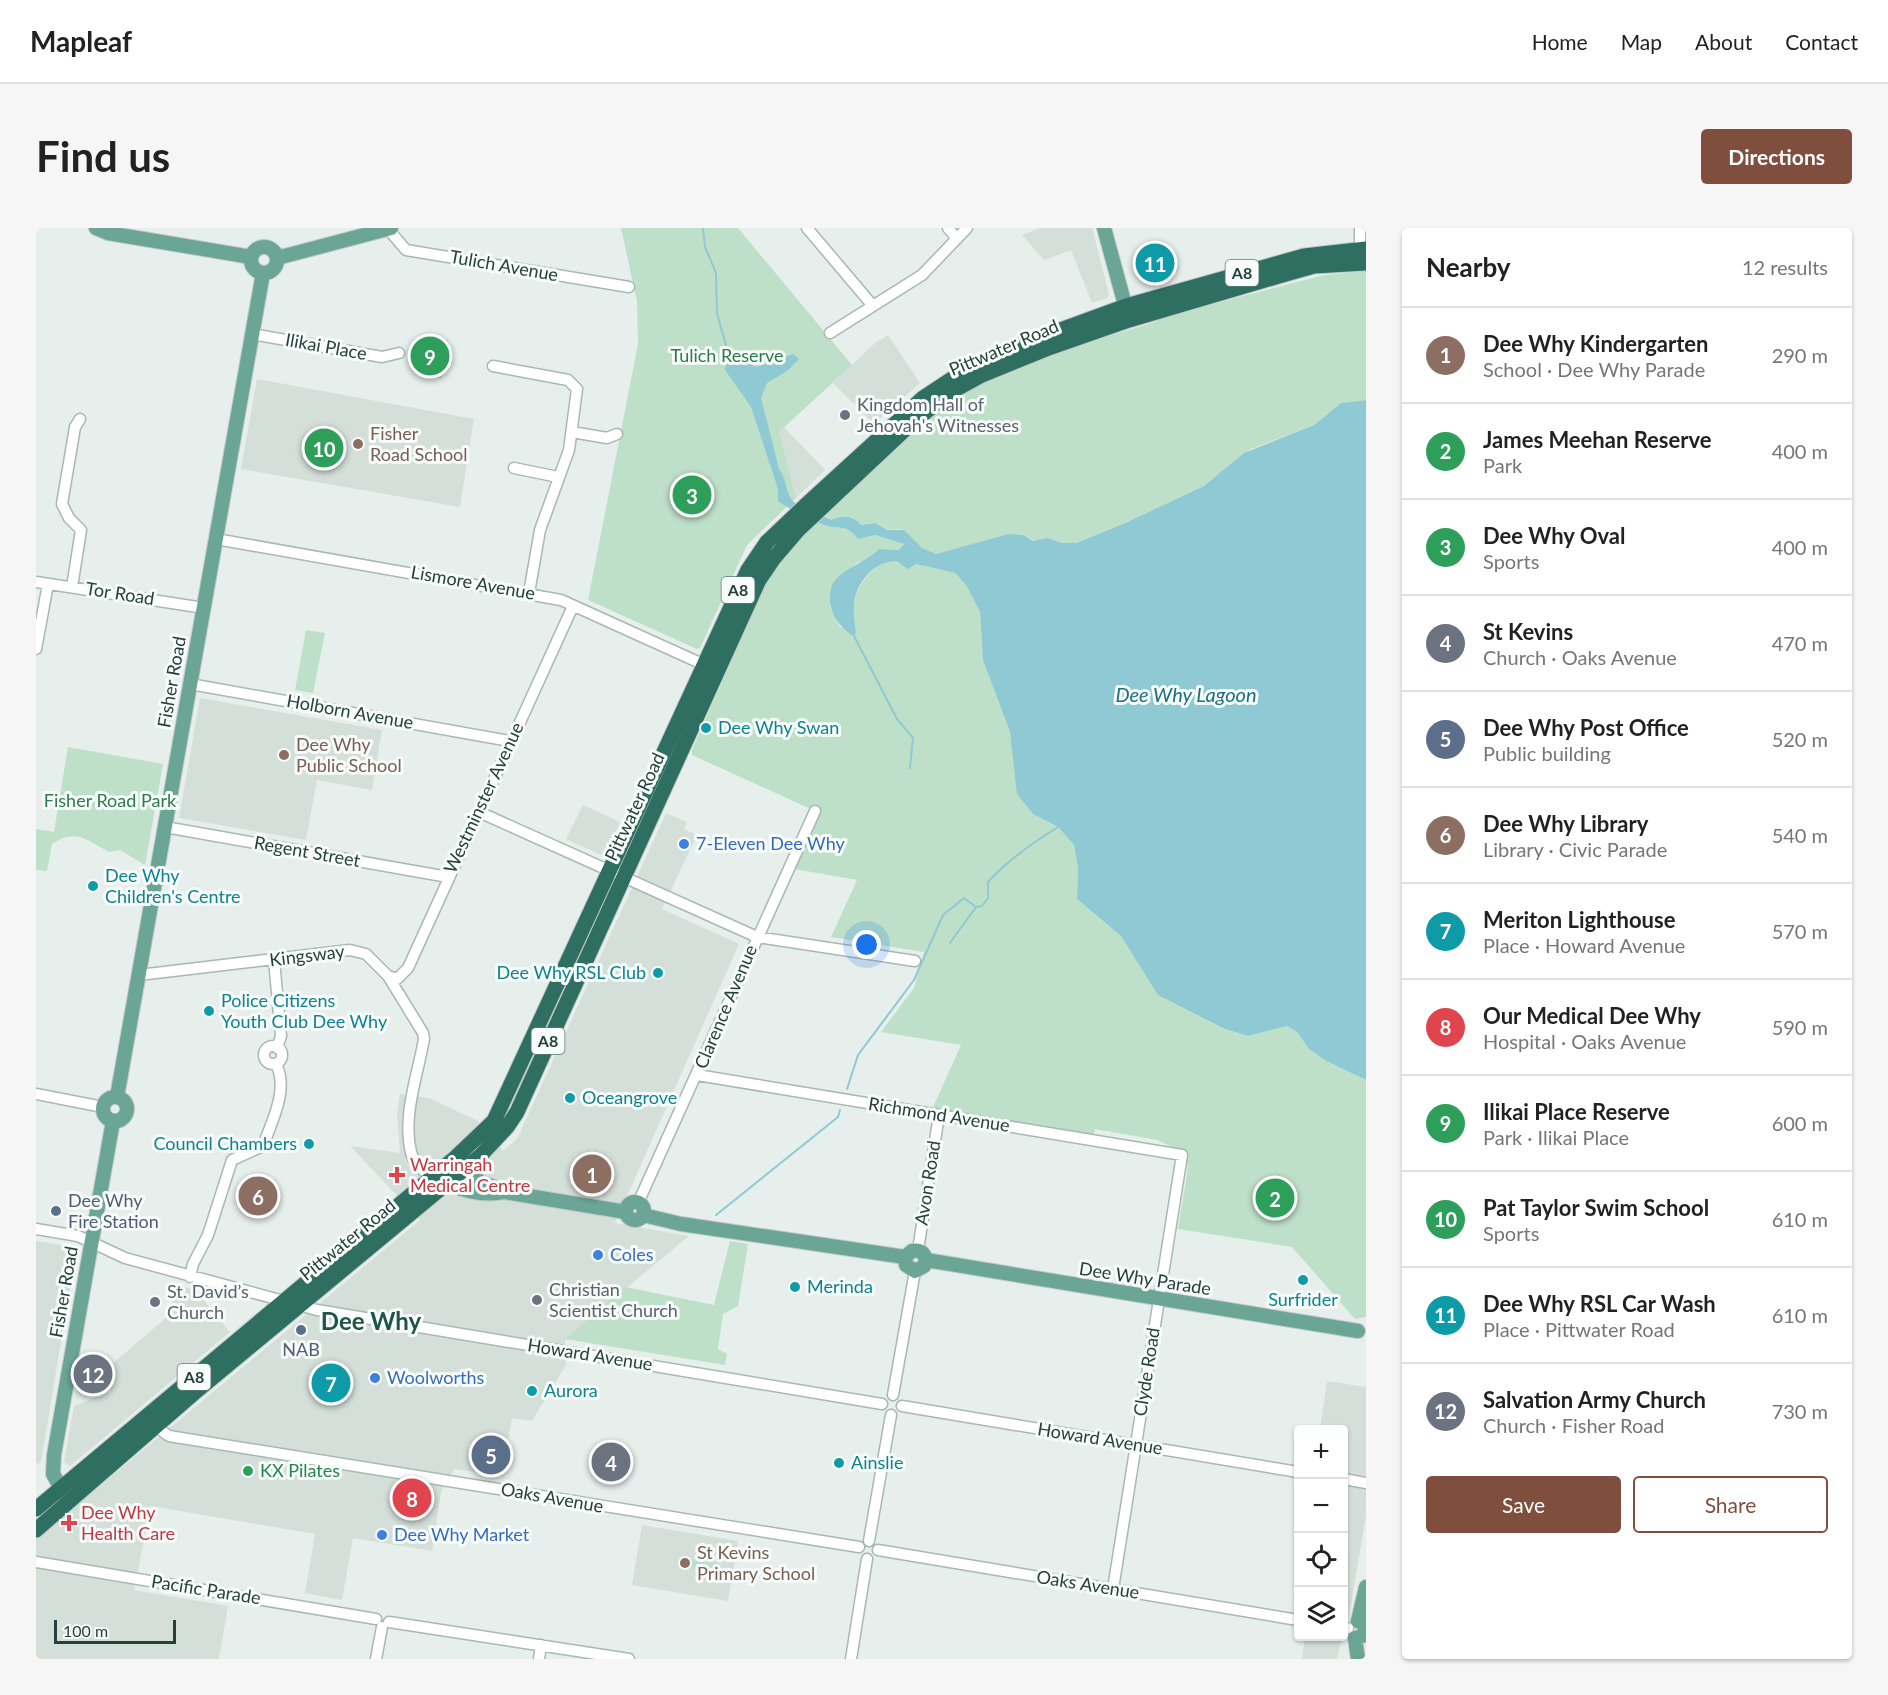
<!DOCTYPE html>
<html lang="en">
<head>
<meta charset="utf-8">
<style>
	:root { --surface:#fff; --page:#f6f6f6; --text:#222; --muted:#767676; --line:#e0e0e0; --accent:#804e3d }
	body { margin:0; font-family:Lato,sans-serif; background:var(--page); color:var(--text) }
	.controls { position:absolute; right:18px; bottom:18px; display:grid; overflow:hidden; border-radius:6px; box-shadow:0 2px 4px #0004 }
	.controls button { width:54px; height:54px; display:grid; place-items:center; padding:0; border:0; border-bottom:2px solid var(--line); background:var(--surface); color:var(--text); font:30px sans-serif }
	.scale { position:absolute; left:18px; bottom:15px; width:122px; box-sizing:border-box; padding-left:6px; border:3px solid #24423a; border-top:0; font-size:16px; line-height:21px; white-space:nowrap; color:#24423a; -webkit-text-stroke:4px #f7fbf9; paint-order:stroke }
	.you { position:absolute; left:831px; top:717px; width:21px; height:21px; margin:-15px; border:4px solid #fff; border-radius:50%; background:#1a73e8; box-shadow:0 0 0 9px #1a73e833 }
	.badge { display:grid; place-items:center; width:39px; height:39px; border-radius:50%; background:var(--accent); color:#fff; font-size:20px; font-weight:700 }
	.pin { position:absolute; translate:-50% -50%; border:3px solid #fff; box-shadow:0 2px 6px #0006 }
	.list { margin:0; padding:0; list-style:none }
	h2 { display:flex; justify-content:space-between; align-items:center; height:78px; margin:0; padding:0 24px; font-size:26px }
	h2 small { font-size:20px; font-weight:400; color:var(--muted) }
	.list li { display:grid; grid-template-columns:39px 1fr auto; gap:18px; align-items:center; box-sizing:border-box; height:96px; padding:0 24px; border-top:2px solid var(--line) }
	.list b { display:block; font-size:22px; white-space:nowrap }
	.list p { margin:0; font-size:20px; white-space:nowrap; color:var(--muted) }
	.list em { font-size:20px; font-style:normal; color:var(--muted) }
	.actions { display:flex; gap:12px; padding:18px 24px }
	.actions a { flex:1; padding:14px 0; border:2px solid var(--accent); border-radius:6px; text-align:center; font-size:21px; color:var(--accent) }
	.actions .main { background:var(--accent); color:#fff }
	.icon { flex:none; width:33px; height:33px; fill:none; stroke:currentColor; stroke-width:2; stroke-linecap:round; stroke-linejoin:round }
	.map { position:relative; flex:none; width:1330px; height:1431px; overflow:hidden; border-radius:6px }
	header { display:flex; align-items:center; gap:36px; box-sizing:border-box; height:84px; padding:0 30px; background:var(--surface); border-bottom:2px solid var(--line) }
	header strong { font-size:28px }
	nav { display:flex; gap:33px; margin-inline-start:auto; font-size:21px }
	.intro { display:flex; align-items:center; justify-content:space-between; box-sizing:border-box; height:144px; padding:0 36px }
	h1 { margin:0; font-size:42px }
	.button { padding:15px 27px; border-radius:6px; background:var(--accent); color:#fff; font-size:21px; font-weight:700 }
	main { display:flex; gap:36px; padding:0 36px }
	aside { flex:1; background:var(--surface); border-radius:6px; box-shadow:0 2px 4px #0004 }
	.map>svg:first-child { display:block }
	.built { fill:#d4dfda }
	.green { fill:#bfe0c8 }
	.water { fill:#8ec9d4 }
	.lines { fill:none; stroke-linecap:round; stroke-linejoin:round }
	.stream { stroke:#8ec9d4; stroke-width:2 }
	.minor-casing { stroke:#a8b8b2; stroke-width:13 }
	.major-casing { stroke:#c2cac8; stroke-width:16 }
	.highway-casing { stroke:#c2cac8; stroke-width:17 }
	.minor { stroke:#fff; stroke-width:10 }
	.major { stroke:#6aa596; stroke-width:14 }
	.highway { stroke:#2f6f62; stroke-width:15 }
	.worship-dot { fill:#6b7280; stroke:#f7fbf9; stroke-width:2 }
	.education-dot { fill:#8d6e63; stroke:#f7fbf9; stroke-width:2 }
	.culture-dot { fill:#0f9aa8; stroke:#f7fbf9; stroke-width:2 }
	.shop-dot { fill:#3f7fe0; stroke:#f7fbf9; stroke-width:2 }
	.health-dot { fill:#e0444e; stroke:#f7fbf9; stroke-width:2 }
	.service-dot { fill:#5c6f8a; stroke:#f7fbf9; stroke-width:2 }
	.leisure-dot { fill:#2e9e5b; stroke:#f7fbf9; stroke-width:2 }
	.labels { text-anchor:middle; stroke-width:6; stroke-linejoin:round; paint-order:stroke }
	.shield { fill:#f7fbf9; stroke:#637a73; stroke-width:1.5 }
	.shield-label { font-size:16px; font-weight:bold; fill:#24423a }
	.street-label { font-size:18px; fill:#24423a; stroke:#f7fbf9 }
	.park-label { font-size:18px; fill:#2d7a4b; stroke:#f7fbf9 }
	.worship-label { font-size:18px; fill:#5b616d; stroke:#f7fbf9; text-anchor:start }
	.education-label { font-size:18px; fill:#785e54; stroke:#f7fbf9; text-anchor:start }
	.culture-label { font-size:18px; fill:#0d838f; stroke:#f7fbf9; text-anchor:start }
	.shop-label { font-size:18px; fill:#366cbe; stroke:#f7fbf9; text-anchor:start }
	.health-label { font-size:18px; fill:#be3a42; stroke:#f7fbf9; text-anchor:start }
	.service-label { font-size:18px; fill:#4e5e75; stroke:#f7fbf9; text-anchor:start }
	.leisure-label { font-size:18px; fill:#27864d; stroke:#f7fbf9; text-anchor:start }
	.water-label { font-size:20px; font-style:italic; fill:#1c6f80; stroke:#f7fbf9 }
	.district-label { font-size:24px; font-weight:bold; fill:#1f5548; stroke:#f7fbf9 }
</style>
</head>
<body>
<header>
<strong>Mapleaf</strong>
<nav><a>Home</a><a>Map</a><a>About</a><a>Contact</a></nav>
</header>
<div class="intro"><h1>Find us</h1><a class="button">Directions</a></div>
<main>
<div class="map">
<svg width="1330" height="1431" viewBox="0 0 1330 1431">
	<rect width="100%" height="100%" fill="#e6efeb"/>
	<!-- built -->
	<path class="built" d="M1004 0H1056L1073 66 1071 70 1056 75 1035 22 1008 32 986 7Z
		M852 107 884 155 838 196 797 155 839 115Z
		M221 151 438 191 424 279 205 241Z
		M748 199 789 242 760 270 742 204Z
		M164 470 346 502 336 562 281 552 270 612 143 590Z
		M547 577 584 594 569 629 530 611Z
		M630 585 651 594 648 601 661 607 626 681 703 716 579 995 653 1008 529 1111 530 1137 496 1193 476 1190 465 1248 418 1241 405 1264 396 1323 317 1310 306 1372 269 1365 279 1306 115 1278 98 1362 192 1378 183 1431H0V1311L384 992 314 918 364 925 361 885 364 866 393 870 442 893 467 923 481 911Z
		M0 1013 37 1019 40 1023 5 1234 2 1236 0 1235Z
		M141 1057 159 1062 194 1104 34 1238 28 1234 38 1178 75 1164 65 1151 78 1141 75 1137 132 1088Z
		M1291 1153 1330 1159V1288L1310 1406 1305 1412 1301 1431H1266L1269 1409 1308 1408V1202L1284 1201Z
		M606 1297 702 1313 692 1373 596 1357Z"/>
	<!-- green -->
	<path class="green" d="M585 0H702L816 137 743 204 760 270 711 317 664 420 661 421 552 372 602 116 601 73Z
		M1330 43V172L1305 175 1278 197 1215 221 1168 258 1098 291 1040 315H1026L1012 310 1000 314 991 309 963 310 900 326 891 324 864 301 851 302 839 295 826 297C815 287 808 285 795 292L789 287C829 252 875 199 919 171 979 133 1052 115 1119 94L1127 89 1288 47Z
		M397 109 412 112 405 150 376 144 383 110Z
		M782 293 810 298 822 311 839 307 868 316 863 322 846 321 835 330 821 335 808 345 794 379 804 399 820 404C819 393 816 382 819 371 824 351 850 319 869 340L880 336 919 345 930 357 944 384 947 432 974 504 986 570 997 586 1022 599 1038 617 1042 639 1041 671 1085 708 1123 767 1189 801 1212 808 1251 798 1261 804 1273 821 1290 833 1330 852V1089L1319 1091 1256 1019 1142 1001 1152 939 1147 924 1121 912 1059 901 1056 913 894 886 925 817 845 804 878 760 888 724 795 709 821 652 753 640 779 583 656 527V522L733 348 759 316Z
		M270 402 289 405 277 465 259 462Z
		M32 519 127 536 109 637 84 622 73 624C50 612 41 600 16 616L11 643 0 642V601L18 604Z
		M694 1013 712 1016 702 1078 687 1086 682 1121 691 1126 689 1137 529 1111 589 1059 678 1077Z
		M656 1331 681 1335 680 1344 654 1340Z"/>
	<!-- water -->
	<path class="water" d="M692 124 720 139 757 126 763 131 751 143 731 155 725 170 743 241C751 251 749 262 756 272 763 281 785 285 795 292 808 286 815 287 826 297L839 295 851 302H868L886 320 900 326 973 306 987 307 997 313 1012 310 1026 315H1040L1089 295 1168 258 1208 225 1278 197 1305 175 1330 172V852L1290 833 1273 821 1261 804 1251 798 1212 808 1189 801 1122 767 1085 708 1041 671 1042 639 1038 617 1022 599 997 586 981 566 974 504 947 432 944 384 930 357 919 345 880 336 871 341 862 334C840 330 820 355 818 376 817 385 819 395 820 404L818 408C799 397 788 376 797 355 809 339 829 335 843 321L863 322 868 316 839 307 822 311C808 294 807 303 789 297 773 291 756 283 742 273V261L715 179 689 142Z"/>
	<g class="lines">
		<!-- stream -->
		<path class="stream" d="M667 0 669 19 680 45 681 85 692 125
			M818 408 861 491 877 510 874 540
			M914 715 940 679
			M811 861 822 827 878 752 907 687 928 670 940 679 946 678 952 670V654C973 631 996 615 1022 599
			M680 987 802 889 804 882"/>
		<defs>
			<path id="minor" d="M771 0 837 78
				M912 0 921 11
				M1324 0V21
				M352 1 370 22 593 59
				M794 105 886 47 931 0
				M216 106 346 129 363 125
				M457 138 532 152 541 161 533 222 504 302 493 365
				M536 204 571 210 581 206
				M478 240 522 249
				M180 311 525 372 673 439
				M0 354 168 380
				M36 359 45 302 33 290 26 276 39 199 44 191
				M0 421 12 356
				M154 456 474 513
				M443 584 721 709 879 733
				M129 599 412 649
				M238 732 245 808 241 820
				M103 747 314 722 330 726 352 748 387 805 388 811C382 846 366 888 375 924 377 935 387 943 396 949
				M352 748 361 751 372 740 537 378
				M228 827a9 9 0 1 1 18 0a9 9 0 1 1-18 0Z
				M661 847 1146 927 1077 1361
				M0 866 67 879
				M602 975 779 583
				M0 1001 42 1008 89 1030 281 1082 846 1176
				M882 1022 903 887
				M154 1049 157 1036 172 1007 196 932 227 918C236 893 253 861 240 836
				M857 1167 879 1043
				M866 1178 1262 1244
				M116 1196 133 1208 823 1319
				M1308 1251 1330 1255
				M833 1313 855 1187
				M842 1322 1262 1392
				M0 1334 340 1391
				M353 1394 593 1431
				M1308 1399 1312 1400
				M340 1431 346 1399
				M503 1431 505 1417
				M815 1431 831 1331"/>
			<path id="major" d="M60 0 72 5 215 29
				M1068 0 1092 88
				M215 32a13 13 0 1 1 26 0a13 13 0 1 1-26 0Z
				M241 30 355 0
				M81 869 227 45
				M67 881a12 12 0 1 1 24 0a12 12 0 1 1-24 0Z
				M438 933 436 941 442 953 461 960
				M401 951C420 961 447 969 468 964L590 984
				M590 983a9 9 0 1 1 18 0a9 9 0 1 1-18 0Z
				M607 987 645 996 869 1029
				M869 1029 870 1037 879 1043 888 1038 890 1032
				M869 1029 876 1023C883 1021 888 1024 890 1032
				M890 1032 1322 1103
				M30 1269 17 1246 18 1227 77 893
				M1322 1393 1330 1359
				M1319 1410 1326 1408 1329 1404 1328 1396 1322 1393
				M1319 1410 1322 1431"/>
			<path id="highway" d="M0 1281 419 930 458 893 712 342 731 314 770 277 887 170 931 141 978 119 1090 78 1268 28 1330 21
				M0 1302 158 1165 444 928 471 899 481 884 723 352 738 330 762 302 878 193 915 164 946 147 1010 121 1093 92 1253 45 1278 38 1330 35"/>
		</defs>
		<!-- minor casing -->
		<use href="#minor" class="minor-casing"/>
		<!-- major casing -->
		<use href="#major" class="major-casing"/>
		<!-- highway casing -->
		<use href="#highway" class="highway-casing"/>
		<!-- minor -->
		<use href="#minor" class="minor"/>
		<!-- major -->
		<use href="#major" class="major"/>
		<!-- highway -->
		<use href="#highway" class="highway"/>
	</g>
	<!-- markers -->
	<g class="worship-dot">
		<circle cx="809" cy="187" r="6"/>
		<circle cx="501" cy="1072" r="6"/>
		<circle cx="119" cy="1074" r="6"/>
	</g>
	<g class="education-dot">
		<circle cx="322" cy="216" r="6"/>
		<circle cx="248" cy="527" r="6"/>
		<circle cx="649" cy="1335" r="6"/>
	</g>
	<g class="culture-dot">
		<circle cx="670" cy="500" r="6"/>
		<circle cx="57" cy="658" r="6"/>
		<circle cx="622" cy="745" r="6"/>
		<circle cx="173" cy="783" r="6"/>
		<circle cx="534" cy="870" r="6"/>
		<circle cx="273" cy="916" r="6"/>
		<circle cx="1267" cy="1052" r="6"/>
		<circle cx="759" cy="1059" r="6"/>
		<circle cx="496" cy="1163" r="6"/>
		<circle cx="803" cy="1235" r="6"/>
	</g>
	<g class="shop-dot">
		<circle cx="648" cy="616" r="6"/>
		<circle cx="562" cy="1027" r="6"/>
		<circle cx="339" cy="1150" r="6"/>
		<circle cx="346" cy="1307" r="6"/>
	</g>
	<g class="health-dot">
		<path d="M358 938h6v6h6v6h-6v6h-6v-6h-6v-6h6z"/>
		<path d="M30 1286h6v6h6v6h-6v6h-6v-6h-6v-6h6z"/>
	</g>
	<g class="service-dot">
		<circle cx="20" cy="983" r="6"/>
		<circle cx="265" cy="1102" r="6"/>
	</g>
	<circle class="leisure-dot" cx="212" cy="1243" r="6"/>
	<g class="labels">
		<!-- shield labels -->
		<g class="shield">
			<rect x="1189.5" y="32" width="33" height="26" rx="4.5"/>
			<rect x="685.5" y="349" width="33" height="26" rx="4.5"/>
			<rect x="495.5" y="800" width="33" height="26" rx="4.5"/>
			<rect x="141.5" y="1136" width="33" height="26" rx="4.5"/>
		</g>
		<g class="shield-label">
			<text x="1206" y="51">A8</text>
			<text x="702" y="368">A8</text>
			<text x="512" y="819">A8</text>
			<text x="158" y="1155">A8</text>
		</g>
		<!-- street labels -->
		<g class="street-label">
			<text transform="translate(468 38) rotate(10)" y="6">Tulich Avenue</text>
			<text transform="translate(290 119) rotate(10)" y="6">Ilikai Place</text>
			<text transform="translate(968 120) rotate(-23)" y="6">Pittwater Road</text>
			<text transform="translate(437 355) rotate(10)" y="6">Lismore Avenue</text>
			<text transform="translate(84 366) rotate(9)" y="6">Tor Road</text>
			<text transform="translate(136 454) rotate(-80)" y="6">Fisher Road</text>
			<text transform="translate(314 484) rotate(10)" y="6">Holborn Avenue</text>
			<text transform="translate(448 570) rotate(-65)" y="6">Westminster Avenue</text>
			<text transform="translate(599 579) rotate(-65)" y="6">Pittwater Road</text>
			<text transform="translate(271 624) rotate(10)" y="6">Regent Street</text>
			<text transform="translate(271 728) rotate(-7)" y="6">Kingsway</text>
			<text transform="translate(690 779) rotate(-67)" y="6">Clarence Avenue</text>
			<text transform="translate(903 887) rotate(9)" y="6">Richmond Avenue</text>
			<text transform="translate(892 955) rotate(-81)" y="6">Avon Road</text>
			<text transform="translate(312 1012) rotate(-39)" y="6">Pittwater Road</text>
			<text transform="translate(1109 1051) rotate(9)" y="6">Dee Why Parade</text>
			<text transform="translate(28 1064) rotate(-80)" y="6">Fisher Road</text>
			<text transform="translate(554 1127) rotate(9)" y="6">Howard Avenue</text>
			<text transform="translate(1111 1144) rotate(-81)" y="6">Clyde Road</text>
			<text transform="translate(1064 1211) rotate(9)" y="6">Howard Avenue</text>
			<text transform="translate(516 1270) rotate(10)" y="6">Oaks Avenue</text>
			<text transform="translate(1052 1357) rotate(9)" y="6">Oaks Avenue</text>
			<text transform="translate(170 1362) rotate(9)" y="6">Pacific Parade</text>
		</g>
		<!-- park labels -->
		<g class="park-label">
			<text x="691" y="134">Tulich Reserve</text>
			<text x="74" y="579">Fisher Road Park</text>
		</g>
		<!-- worship labels -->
		<g class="worship-label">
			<text x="821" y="183">Kingdom Hall of<tspan x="821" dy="21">Jehovah's Witnesses</tspan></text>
			<text x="513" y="1068">Christian<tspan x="513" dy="21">Scientist Church</tspan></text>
			<text x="131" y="1070">St. David’s<tspan x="131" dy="21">Church</tspan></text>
		</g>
		<!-- education labels -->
		<g class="education-label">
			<text x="334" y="212">Fisher<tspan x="334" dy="21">Road School</tspan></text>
			<text x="260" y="523">Dee Why<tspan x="260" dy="21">Public School</tspan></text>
			<text x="661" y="1331">St Kevins<tspan x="661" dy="21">Primary School</tspan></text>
		</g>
		<!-- culture labels -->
		<g class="culture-label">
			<text x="682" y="506">Dee Why Swan</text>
			<text x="69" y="654">Dee Why<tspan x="69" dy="21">Children's Centre</tspan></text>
			<text x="610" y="751" text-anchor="end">Dee Why RSL Club</text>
			<text x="185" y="779">Police Citizens<tspan x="185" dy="21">Youth Club Dee Why</tspan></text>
			<text x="546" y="876">Oceangrove</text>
			<text x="261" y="922" text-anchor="end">Council Chambers</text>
			<text x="771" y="1065">Merinda</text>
			<text x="1267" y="1078" text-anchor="middle">Surfrider</text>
			<text x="508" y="1169">Aurora</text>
			<text x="815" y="1241">Ainslie</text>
		</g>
		<!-- shop labels -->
		<g class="shop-label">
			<text x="660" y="622">7-Eleven Dee Why</text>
			<text x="574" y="1033">Coles</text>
			<text x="351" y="1156">Woolworths</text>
			<text x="358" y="1313">Dee Why Market</text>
		</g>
		<!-- health labels -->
		<g class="health-label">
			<text x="374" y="943">Warringah<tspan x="374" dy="21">Medical Centre</tspan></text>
			<text x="45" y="1291">Dee Why<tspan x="45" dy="21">Health Care</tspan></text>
		</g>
		<!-- service labels -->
		<g class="service-label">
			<text x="32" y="979">Dee Why<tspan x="32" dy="21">Fire Station</tspan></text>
			<text x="265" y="1128" text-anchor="middle">NAB</text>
		</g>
		<!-- leisure labels -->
		<g class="leisure-label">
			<text x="224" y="1249">KX Pilates</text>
		</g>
		<!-- water labels -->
		<g class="water-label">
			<text x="1150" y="474">Dee Why Lagoon</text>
		</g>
		<!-- district labels -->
		<g class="district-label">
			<text x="335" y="1102">Dee Why</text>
		</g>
	</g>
</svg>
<div class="controls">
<button>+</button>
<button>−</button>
<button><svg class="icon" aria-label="locate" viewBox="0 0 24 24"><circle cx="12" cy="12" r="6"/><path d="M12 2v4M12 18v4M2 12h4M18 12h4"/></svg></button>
<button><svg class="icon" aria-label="layers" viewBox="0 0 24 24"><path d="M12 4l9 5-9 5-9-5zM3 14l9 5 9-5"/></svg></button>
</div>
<div class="scale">100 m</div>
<div class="you"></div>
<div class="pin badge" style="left:556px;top:946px;background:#8d6e63">1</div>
<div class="pin badge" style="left:1239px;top:970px;background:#2e9e5b">2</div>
<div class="pin badge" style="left:656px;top:267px;background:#2e9e5b">3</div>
<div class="pin badge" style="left:575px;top:1234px;background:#6b7280">4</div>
<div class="pin badge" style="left:455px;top:1227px;background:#5c6f8a">5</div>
<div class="pin badge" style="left:222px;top:968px;background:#8d6e63">6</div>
<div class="pin badge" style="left:295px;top:1155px;background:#0f9aa8">7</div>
<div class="pin badge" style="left:376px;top:1270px;background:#e0444e">8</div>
<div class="pin badge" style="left:394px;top:128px;background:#2e9e5b">9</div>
<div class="pin badge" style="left:288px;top:220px;background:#2e9e5b">10</div>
<div class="pin badge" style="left:1119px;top:35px;background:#0f9aa8">11</div>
<div class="pin badge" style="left:57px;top:1146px;background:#6b7280">12</div>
</div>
<aside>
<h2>Nearby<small>12 results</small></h2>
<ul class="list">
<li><span class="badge" style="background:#8d6e63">1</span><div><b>Dee Why Kindergarten</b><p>School · Dee Why Parade</p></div><em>290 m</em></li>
<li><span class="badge" style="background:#2e9e5b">2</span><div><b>James Meehan Reserve</b><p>Park</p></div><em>400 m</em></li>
<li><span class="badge" style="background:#2e9e5b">3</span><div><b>Dee Why Oval</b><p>Sports</p></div><em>400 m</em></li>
<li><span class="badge" style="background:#6b7280">4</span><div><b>St Kevins</b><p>Church · Oaks Avenue</p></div><em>470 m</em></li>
<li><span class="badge" style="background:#5c6f8a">5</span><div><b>Dee Why Post Office</b><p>Public building</p></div><em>520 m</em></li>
<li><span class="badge" style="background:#8d6e63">6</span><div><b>Dee Why Library</b><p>Library · Civic Parade</p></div><em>540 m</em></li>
<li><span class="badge" style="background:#0f9aa8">7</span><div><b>Meriton Lighthouse</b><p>Place · Howard Avenue</p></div><em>570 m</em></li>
<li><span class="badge" style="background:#e0444e">8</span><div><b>Our Medical Dee Why</b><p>Hospital · Oaks Avenue</p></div><em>590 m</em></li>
<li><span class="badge" style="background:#2e9e5b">9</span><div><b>Ilikai Place Reserve</b><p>Park · Ilikai Place</p></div><em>600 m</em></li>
<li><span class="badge" style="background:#2e9e5b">10</span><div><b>Pat Taylor Swim School</b><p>Sports</p></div><em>610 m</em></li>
<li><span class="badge" style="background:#0f9aa8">11</span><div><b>Dee Why RSL Car Wash</b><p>Place · Pittwater Road</p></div><em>610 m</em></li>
<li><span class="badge" style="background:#6b7280">12</span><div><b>Salvation Army Church</b><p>Church · Fisher Road</p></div><em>730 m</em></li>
</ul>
<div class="actions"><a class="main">Save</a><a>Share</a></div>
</aside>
</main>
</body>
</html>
